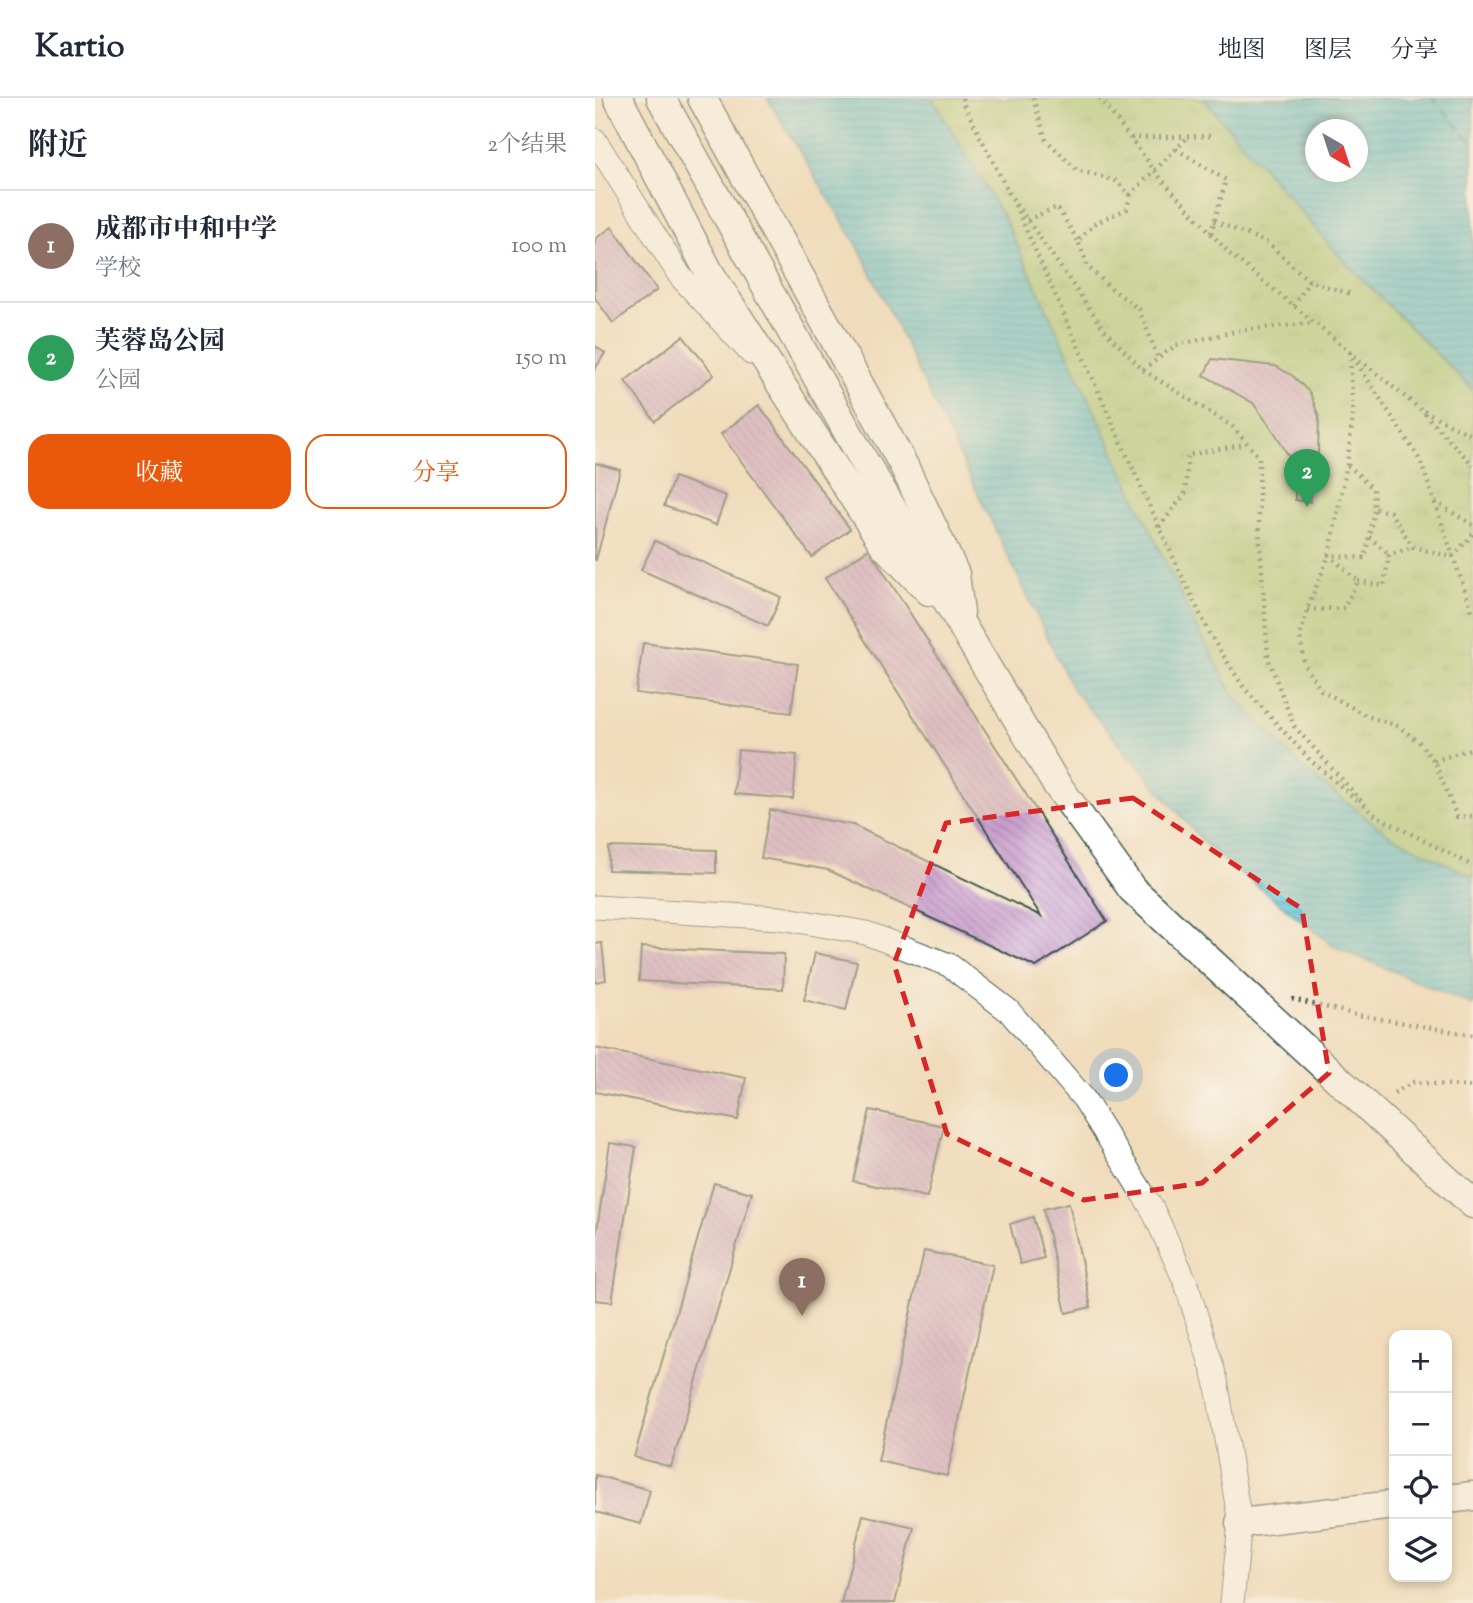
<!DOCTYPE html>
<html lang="zh">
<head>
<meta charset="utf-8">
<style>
	:root { --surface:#fff; --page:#f2f2f3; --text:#1f2937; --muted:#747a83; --line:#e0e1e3; --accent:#ea580c }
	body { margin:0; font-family:"Sorts Mill Goudy","Noto Serif SC",serif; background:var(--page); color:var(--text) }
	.controls { position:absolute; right:21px; bottom:21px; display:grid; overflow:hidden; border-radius:14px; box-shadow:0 4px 10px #0003 }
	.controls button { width:63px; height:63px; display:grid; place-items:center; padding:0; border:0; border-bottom:2px solid var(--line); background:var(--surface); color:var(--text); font:35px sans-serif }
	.compass { position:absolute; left:710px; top:21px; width:63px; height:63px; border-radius:50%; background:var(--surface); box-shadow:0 4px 10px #0003; rotate:141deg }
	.you { position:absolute; left:522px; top:978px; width:24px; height:24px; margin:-18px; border:5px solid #fff; border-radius:50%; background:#1a73e8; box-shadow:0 0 0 10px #1a73e833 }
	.badge { display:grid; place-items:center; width:46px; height:46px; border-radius:50%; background:var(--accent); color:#fff; font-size:23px; font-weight:700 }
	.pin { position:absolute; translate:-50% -58px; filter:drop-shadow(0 2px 4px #0008) }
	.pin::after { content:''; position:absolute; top:37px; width:24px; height:21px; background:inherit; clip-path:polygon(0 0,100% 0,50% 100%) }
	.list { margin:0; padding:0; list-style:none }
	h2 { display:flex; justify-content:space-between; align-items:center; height:91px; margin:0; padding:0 28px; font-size:30px }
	h2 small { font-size:23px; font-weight:400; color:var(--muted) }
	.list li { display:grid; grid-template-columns:46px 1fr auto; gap:21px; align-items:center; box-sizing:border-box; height:112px; padding:0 28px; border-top:2px solid var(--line) }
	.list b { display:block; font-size:26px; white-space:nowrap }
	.list p { margin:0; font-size:23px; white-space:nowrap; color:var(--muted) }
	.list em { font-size:23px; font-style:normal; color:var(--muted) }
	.actions { display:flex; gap:14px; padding:21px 28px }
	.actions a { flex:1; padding:16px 0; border:2px solid var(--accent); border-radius:21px; text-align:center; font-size:24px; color:var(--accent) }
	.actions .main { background:var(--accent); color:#fff }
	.icon { flex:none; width:38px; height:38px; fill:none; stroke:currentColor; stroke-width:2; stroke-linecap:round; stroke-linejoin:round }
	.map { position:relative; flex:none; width:878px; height:1505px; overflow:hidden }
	header { display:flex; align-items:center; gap:42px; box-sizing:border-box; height:98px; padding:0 35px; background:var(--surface); border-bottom:2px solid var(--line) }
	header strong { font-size:33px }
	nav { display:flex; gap:38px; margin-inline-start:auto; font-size:24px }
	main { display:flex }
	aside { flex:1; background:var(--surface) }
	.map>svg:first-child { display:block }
	.grass { fill:url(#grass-tufts); stroke:#608454; stroke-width:2 }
	.water { fill:url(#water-rules); stroke:#3d8086; stroke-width:2; fill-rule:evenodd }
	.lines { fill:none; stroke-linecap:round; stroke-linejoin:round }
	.ferry { stroke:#2e5f5d; stroke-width:2; stroke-dasharray:9 7; stroke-linecap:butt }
	.building { fill:url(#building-back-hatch) }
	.minor-casing { stroke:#3e5548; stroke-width:25 }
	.tertiary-casing { stroke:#3e5548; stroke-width:31 }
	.path { stroke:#3e5548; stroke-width:4.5; stroke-dasharray:2 5; stroke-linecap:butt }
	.minor { stroke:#fff; stroke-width:23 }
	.tertiary { stroke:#fff; stroke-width:28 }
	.marked { fill:none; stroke:#d62828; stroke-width:5; stroke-dasharray:14 9; stroke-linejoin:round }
</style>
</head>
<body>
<header>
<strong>Kartio</strong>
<nav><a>地图</a><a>图层</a><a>分享</a></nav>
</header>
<main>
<aside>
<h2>附近<small>2个结果</small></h2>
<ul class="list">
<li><span class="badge" style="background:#8d6e63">1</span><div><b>成都市中和中学</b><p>学校</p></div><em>100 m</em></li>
<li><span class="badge" style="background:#2e9e5b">2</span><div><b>芙蓉岛公园</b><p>公园</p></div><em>150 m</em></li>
</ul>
<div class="actions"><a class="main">收藏</a><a>分享</a></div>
</aside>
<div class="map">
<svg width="878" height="1505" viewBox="0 0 878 1505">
	<defs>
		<pattern id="grass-tufts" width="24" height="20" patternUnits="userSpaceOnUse" patternTransform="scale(1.75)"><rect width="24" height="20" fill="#a2ca75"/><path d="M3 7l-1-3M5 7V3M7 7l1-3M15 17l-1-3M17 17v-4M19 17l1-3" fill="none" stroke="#83a561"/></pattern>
		<pattern id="water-rules" width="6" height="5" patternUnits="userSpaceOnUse" patternTransform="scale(1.75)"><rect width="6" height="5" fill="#5bc4d7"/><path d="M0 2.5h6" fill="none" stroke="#4ba0af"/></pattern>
		<pattern id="building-back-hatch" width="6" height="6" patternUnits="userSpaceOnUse" patternTransform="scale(1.75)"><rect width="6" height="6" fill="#c799cb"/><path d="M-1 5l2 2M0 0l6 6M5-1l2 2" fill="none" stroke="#a17ea6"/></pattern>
	</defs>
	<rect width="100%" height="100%" fill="#fdfcf7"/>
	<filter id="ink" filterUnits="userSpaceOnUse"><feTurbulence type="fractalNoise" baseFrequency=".0143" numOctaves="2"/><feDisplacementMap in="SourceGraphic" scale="14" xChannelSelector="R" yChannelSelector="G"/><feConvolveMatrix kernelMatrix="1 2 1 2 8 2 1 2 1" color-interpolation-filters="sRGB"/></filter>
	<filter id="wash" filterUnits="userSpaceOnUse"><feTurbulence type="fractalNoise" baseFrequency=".00686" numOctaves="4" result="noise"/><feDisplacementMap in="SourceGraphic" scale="28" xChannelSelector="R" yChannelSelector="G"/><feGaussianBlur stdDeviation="1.57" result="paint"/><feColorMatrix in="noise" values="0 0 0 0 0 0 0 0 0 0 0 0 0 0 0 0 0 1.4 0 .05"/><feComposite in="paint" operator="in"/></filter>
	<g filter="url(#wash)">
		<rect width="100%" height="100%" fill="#f0dcbb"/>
		<!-- grass -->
		<path class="grass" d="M337 0H608L746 160 878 292V779L794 737 708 671 638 596 600 527 409 120Z"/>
		<!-- water -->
		<path class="water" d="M172 0H337L409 120 600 527 638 596 708 671 794 737 878 779V907L740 849 611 747 478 592 264 150Z
			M608 0H878V292L746 160ZM720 32H762V74H720Z"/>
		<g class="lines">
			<!-- ferry -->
			<path class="ferry" d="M837 0 878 45"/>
		</g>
		<g id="blocks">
			<!-- building -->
			<path class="building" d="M17 129 62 192 18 225 0 200V141Z
				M88 238 119 277 60 323 30 283Z
				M0 248 10 255 0 271Z
				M617 261 680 268 698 278 715 295 724 319 723 354 715 404 700 402V369L680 335 658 305 609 277Z
				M164 307 255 431 217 459 126 336Z
				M0 365 25 372 1 462H0Z
				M79 379 131 398 121 427 69 408Z
				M60 443 186 499 173 528 46 472Z
				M274 451 512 823 441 869 233 772 166 760 175 712 258 727 446 818 230 480Z
				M48 545 203 566 196 615 41 595Z
				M143 652 202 657 198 701 139 696Z
				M14 749 121 752V775L13 772Z
				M7 845 11 882 0 884V846Z
				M46 849 189 856 188 891 44 883Z
				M220 855 262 864 251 912 209 902Z
				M0 950 151 980 143 1022 0 994Z
				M275 1012 349 1028 332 1099 258 1083Z
				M15 1045 41 1049 17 1204 0 1202V1144Z
				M119 1085 157 1095 76 1369 39 1359Z
				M474 1105 496 1209 471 1215 448 1111Z
				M438 1119 449 1160 425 1166 415 1126Z
				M329 1153 398 1167 352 1378 283 1363Z
				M0 1377 55 1392 46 1426 0 1414Z
				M268 1417 319 1429 300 1505H246Z"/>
		</g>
	</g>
	<g filter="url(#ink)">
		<use href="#blocks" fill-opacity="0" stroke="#3e5548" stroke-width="2"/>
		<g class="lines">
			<defs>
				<path id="minor" d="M0 42 85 178 156 255
					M0 809 186 820 271 835 354 867 414 913 489 1001 558 1112 591 1185 621 1282 645 1425 637 1505"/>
				<path id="tertiary" d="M23 0 114 174 289 447 334 493
					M66 0 269 363 460 684 537 791 878 1106
					M107 0 309 368 360 476 365 515
					M852 1401 878 1398
					M645 1425 799 1407"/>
			</defs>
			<!-- minor casing -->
			<use href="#minor" class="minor-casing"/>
			<!-- tertiary casing -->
			<use href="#tertiary" class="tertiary-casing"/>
			<!-- path -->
			<path class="path" d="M367 0 369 7 415 97 511 234 548 272 638 329 664 359V431L673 560 699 628 778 716 878 768
				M438 0 451 42 482 72 521 83 535 97 532 111 501 125 483 143 493 169 517 191 544 211 563 260
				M505 0 567 82 634 155 825 311 878 367
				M536 40 615 38
				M581 51 631 82 616 135
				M535 97 593 39
				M420 107 564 429 614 535 649 590 715 662 762 702
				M432 122 462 109 483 143
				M619 123 673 145 714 183 756 196
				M699 208 714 183
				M755 254 758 318 752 367 734 457 712 512 705 539 710 568 726 592 772 618 803 628 825 645 839 663 862 719 878 718
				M758 259 825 362 878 516
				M548 272 581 247 647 232 718 225
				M829 313 878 338
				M753 367 778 391 779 411 795 414 818 449 857 459 878 436
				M840 404 878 427
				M564 429 590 396 593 357 651 346
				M774 439 794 456
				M763 483 789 488 794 457 818 449
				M712 512 749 510 763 483 734 457 770 460 779 411
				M839 663 878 650
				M697 901 763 917 878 937
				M799 995 819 984 878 989"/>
			<!-- minor -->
			<use href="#minor" class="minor"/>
			<!-- tertiary -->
			<use href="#tertiary" class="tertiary"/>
		</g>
	</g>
	<!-- marked area -->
	<path d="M0 0H878V1505H0ZM538 700 707 811 734 975 607 1085 489 1102 352 1036 299 866 351 725Z" fill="#f0dcbb" fill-opacity=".55" fill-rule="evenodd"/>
	<path class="marked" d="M538 700 707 811 734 975 607 1085 489 1102 352 1036 299 866 351 725Z"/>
</svg>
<div class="controls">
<button>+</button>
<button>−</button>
<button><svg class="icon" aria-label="locate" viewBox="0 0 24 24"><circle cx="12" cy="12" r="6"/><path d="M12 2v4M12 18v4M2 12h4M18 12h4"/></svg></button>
<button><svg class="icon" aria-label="layers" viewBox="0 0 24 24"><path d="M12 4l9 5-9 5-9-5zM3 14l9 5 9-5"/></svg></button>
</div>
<svg class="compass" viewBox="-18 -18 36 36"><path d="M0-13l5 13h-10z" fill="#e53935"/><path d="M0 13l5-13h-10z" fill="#747a83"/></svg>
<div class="you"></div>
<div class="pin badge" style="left:207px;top:1218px;background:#8d6e63">1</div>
<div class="pin badge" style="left:712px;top:409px;background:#2e9e5b">2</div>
</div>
</main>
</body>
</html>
